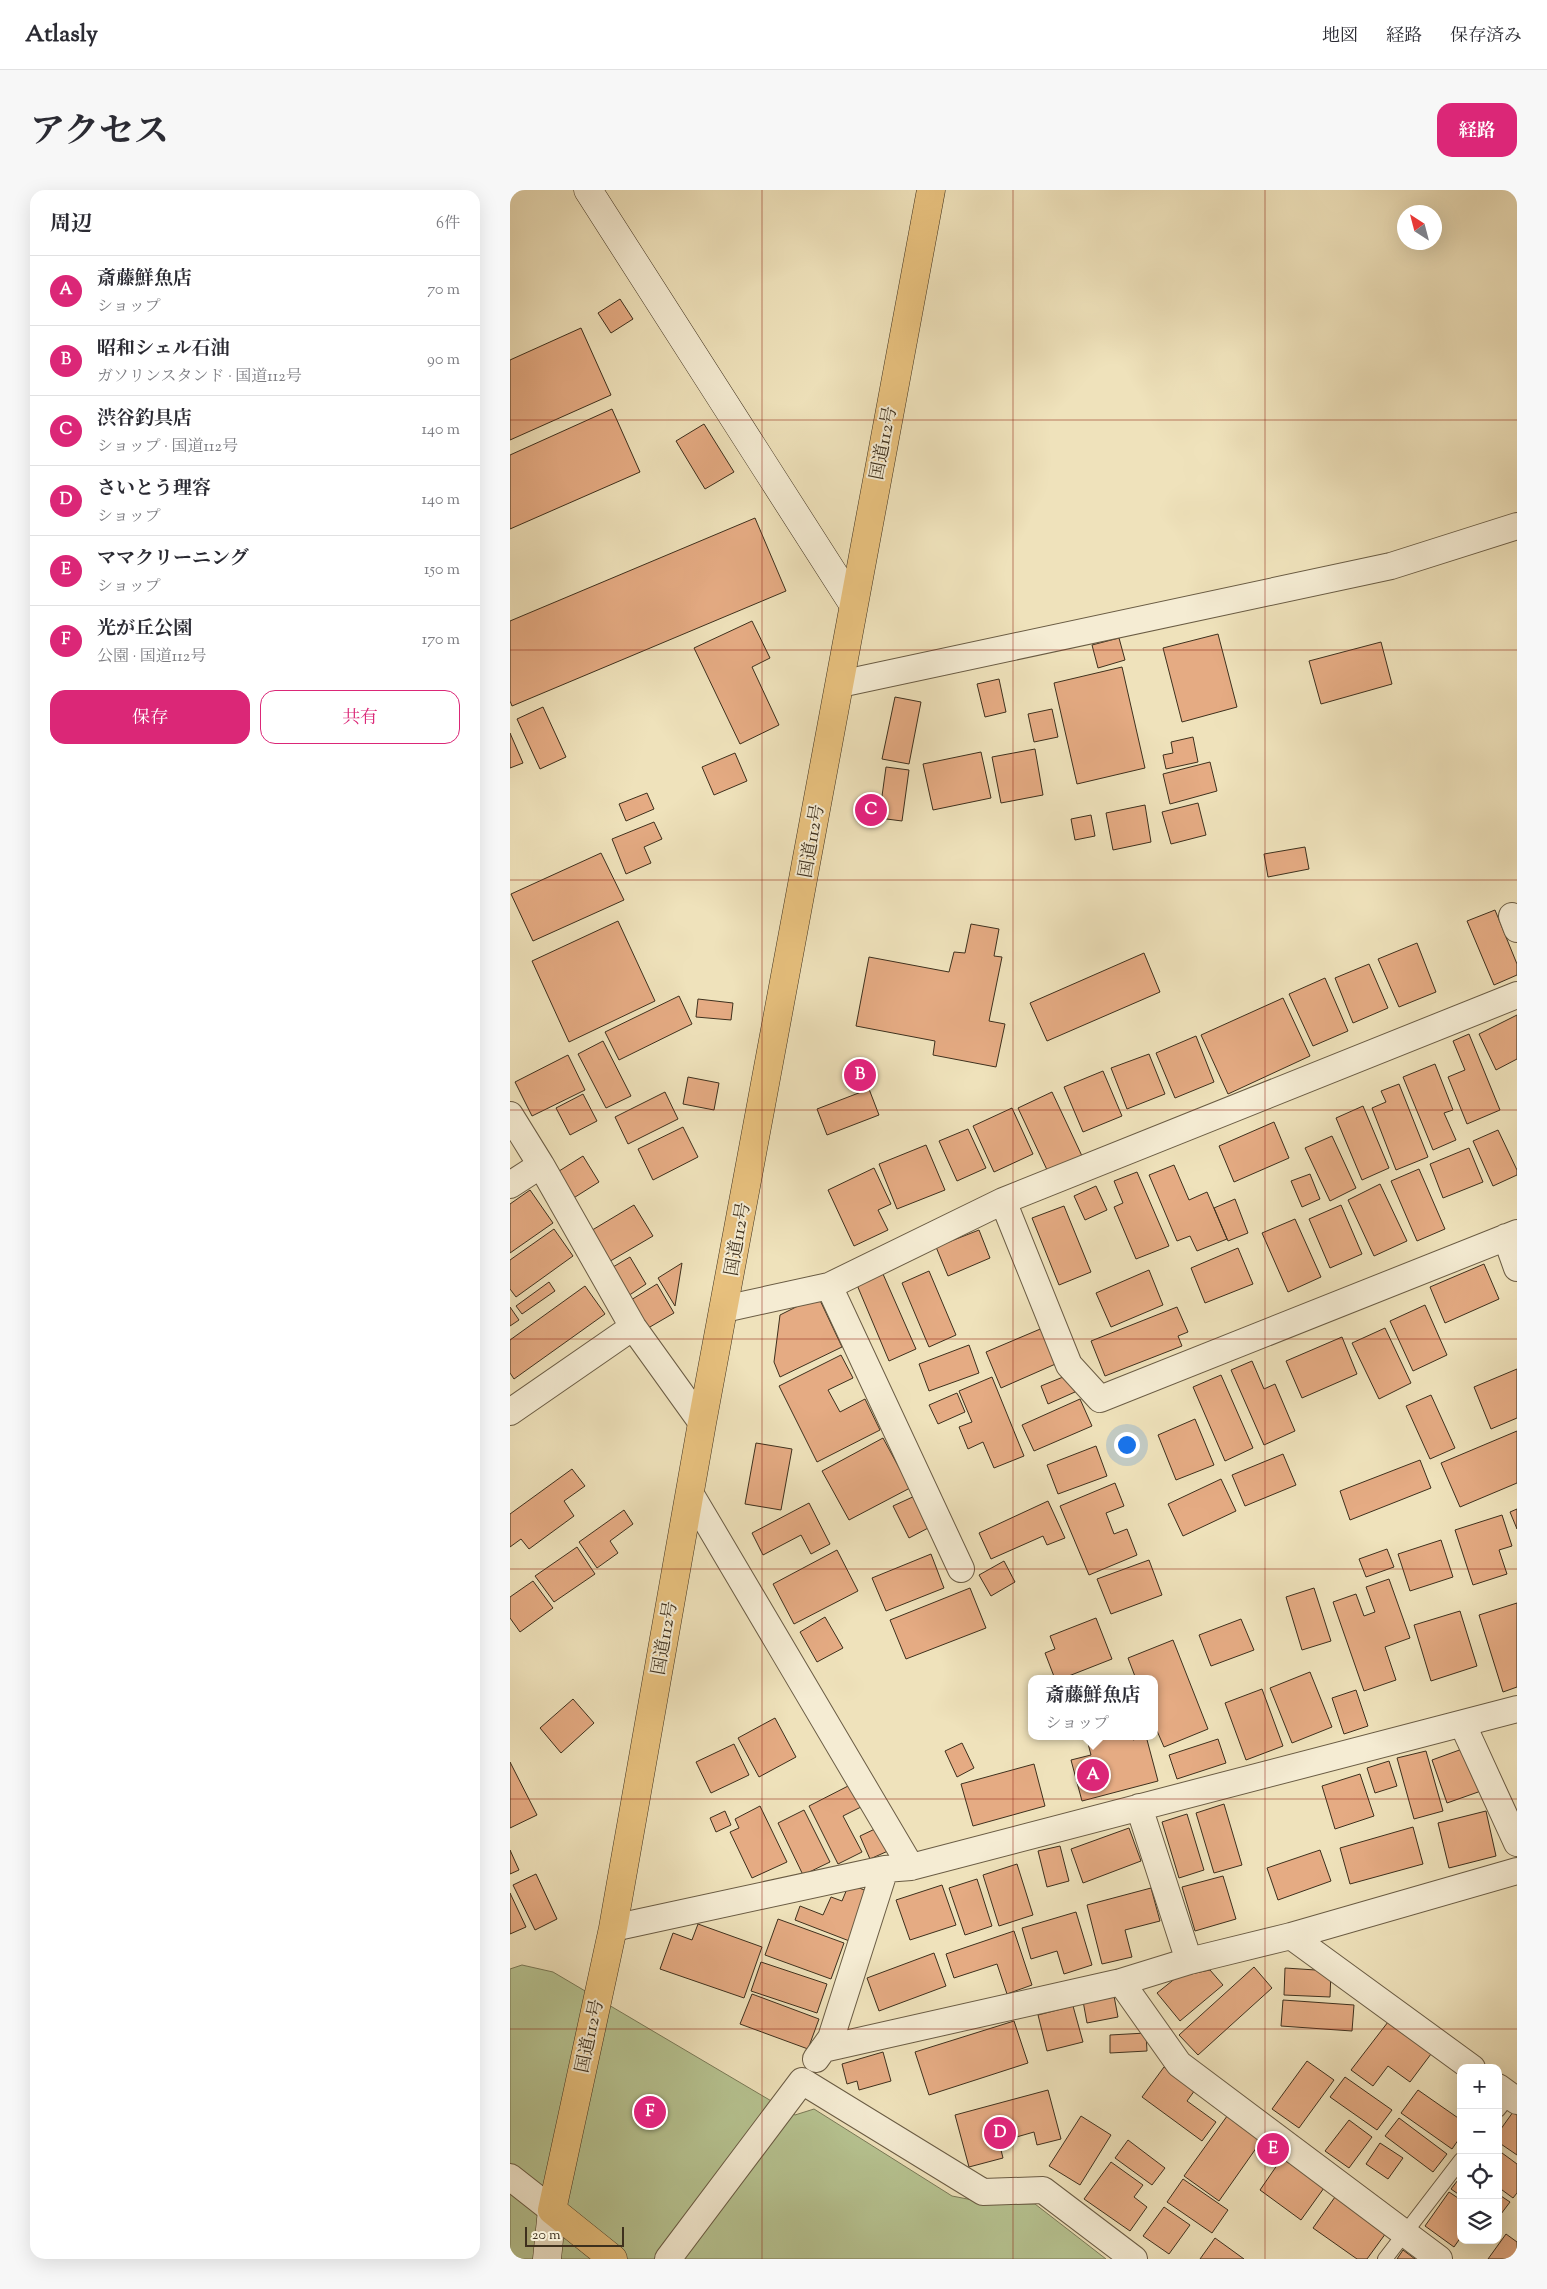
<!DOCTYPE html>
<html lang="ja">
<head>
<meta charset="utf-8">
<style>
	:root { --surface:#fff; --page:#f7f7f7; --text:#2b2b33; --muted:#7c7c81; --line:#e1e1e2; --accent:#db2777 }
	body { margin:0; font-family:"Sorts Mill Goudy","Noto Serif JP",serif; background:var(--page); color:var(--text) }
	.controls { position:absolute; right:15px; bottom:15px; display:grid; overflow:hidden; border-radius:10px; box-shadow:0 5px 20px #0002 }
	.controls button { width:45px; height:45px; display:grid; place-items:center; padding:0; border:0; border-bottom:1px solid var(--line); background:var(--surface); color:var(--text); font:25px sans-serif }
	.compass { position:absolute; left:887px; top:15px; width:45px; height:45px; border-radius:50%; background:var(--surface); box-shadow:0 5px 20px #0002; rotate:324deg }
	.scale { position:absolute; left:15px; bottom:12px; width:99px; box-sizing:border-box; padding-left:5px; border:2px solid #3e301d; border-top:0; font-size:14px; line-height:18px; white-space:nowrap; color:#3e301d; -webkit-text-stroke:4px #f5ecd3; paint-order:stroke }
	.you { position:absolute; left:616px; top:1254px; width:18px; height:18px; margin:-12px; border:4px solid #fff; border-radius:50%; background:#1a73e8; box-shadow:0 0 0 8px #1a73e833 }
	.badge { display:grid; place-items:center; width:32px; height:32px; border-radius:50%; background:var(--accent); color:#fff; font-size:16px; font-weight:700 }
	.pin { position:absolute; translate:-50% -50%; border:2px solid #fff; box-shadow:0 1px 5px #0006 }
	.popup { position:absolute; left:518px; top:1485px; width:130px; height:65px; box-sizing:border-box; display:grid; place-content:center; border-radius:10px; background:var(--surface); filter:drop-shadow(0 1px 4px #0005); font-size:16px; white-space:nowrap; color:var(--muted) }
	.popup b { font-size:19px; color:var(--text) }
	.popup::after { content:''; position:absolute; left:50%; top:100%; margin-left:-10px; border:10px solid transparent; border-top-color:var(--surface) }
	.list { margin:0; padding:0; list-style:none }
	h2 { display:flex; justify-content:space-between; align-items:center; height:65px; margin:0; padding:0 20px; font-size:21px }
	h2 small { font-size:16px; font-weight:400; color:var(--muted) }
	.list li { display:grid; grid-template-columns:32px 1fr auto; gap:15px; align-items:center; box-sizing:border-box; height:70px; padding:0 20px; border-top:1px solid var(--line) }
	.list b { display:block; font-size:19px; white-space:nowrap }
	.list p { margin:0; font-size:16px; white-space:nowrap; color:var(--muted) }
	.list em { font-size:16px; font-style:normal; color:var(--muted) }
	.actions { display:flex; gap:10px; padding:15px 20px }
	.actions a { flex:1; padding:11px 0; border:1px solid var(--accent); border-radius:15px; text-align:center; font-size:18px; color:var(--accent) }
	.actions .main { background:var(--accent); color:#fff }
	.icon { flex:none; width:28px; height:28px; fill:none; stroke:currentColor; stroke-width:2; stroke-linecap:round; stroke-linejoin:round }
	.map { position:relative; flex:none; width:1007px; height:2069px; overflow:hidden; border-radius:15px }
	header { display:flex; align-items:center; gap:30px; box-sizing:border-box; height:70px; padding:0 25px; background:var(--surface); border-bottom:1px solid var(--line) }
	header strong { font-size:24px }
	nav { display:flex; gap:28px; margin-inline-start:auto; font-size:18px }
	.intro { display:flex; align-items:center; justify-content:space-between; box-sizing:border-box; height:120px; padding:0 30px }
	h1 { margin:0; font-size:35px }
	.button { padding:12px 22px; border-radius:15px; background:var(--accent); color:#fff; font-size:18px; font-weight:700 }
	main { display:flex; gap:30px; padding:0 30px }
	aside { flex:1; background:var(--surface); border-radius:15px; box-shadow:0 5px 20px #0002 }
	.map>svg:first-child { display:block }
	.green { fill:#b7c492; stroke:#7a7a58 }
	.building { fill:#e5ab83; stroke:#3e301d }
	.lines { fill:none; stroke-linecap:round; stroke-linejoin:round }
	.lane-casing { stroke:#6a5c44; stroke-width:16 }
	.street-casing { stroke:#6a5c44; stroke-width:28 }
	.secondary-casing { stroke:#3e301d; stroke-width:29 }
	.highway-casing { stroke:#3e301d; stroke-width:29 }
	.lane { stroke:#f5ecd3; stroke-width:14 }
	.street { stroke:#f5ecd3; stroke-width:26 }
	.secondary { stroke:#f5ecd3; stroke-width:28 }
	.highway { stroke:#e8c17e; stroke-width:28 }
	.grid { fill:none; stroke:#8f2418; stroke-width:1; stroke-opacity:0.55 }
	.labels { text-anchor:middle; stroke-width:4; stroke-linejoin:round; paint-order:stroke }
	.street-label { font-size:18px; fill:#3e301d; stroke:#f5ecd3 }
</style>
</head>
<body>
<header>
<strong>Atlasly</strong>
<nav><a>地図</a><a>経路</a><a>保存済み</a></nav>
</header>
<div class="intro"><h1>アクセス</h1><a class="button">経路</a></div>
<main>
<aside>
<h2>周辺<small>6件</small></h2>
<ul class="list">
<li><span class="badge">A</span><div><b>斎藤鮮魚店</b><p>ショップ</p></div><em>70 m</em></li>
<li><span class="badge">B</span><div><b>昭和シェル石油</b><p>ガソリンスタンド · 国道112号</p></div><em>90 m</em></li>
<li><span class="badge">C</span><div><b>渋谷釣具店</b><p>ショップ · 国道112号</p></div><em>140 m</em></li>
<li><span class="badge">D</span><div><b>さいとう理容</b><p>ショップ</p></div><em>140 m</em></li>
<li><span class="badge">E</span><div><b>ママクリーニング</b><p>ショップ</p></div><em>150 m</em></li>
<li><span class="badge">F</span><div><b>光が丘公園</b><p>公園 · 国道112号</p></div><em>170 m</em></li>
</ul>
<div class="actions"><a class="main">保存</a><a>共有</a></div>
</aside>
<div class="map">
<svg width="1007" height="2069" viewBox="0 0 1007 2069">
	<rect width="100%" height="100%" fill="#efe2bb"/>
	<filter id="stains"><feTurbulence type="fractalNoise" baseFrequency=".004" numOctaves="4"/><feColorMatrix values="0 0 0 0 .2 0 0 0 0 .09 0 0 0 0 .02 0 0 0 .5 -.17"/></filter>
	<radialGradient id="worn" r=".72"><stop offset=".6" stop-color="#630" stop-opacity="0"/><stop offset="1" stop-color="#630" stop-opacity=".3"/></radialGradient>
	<!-- green -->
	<path class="green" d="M12 1775 43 1782 285 1925 304 1919 442 2006 483 2014H525L596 2069H0V1779Z"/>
	<!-- building -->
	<path class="building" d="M110 109 123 129 101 143 88 123Z
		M71 138 101 205 0 250V170Z
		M102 219 130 282 0 339V265Z
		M194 234 224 282 195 299 166 251Z
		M245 328 276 401 2 516 0 511V431Z
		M242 431 260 468 242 477 269 535 230 554 184 458Z
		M708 444 727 517 672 532 653 458Z
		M609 448 615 470 588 478 582 455Z
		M871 452 882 494 811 514 799 471Z
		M612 477 635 578 567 594 544 493Z
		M489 489 496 522 475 527 467 494Z
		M385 507 411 512 399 574 372 569Z
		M33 517 56 567 30 579 7 529Z
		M542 519 548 547 524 552 518 524Z
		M0 543 13 573 0 578Z
		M683 547 688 572 656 579 653 565 663 563 661 552Z
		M525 559 533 605 491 613 482 567Z
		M471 562 481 608 423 620 413 574Z
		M225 563 237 591 204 605 192 577Z
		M700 572 707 601 660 614 653 584Z
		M376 577 399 580 392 631 369 628Z
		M137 603 144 619 116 631 109 614Z
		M688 613 696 645 661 654 652 622Z
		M635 615 641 652 603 660 596 623Z
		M581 625 585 646 565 650 561 629Z
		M144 632 152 649 134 657 141 673 116 684 102 649Z
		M795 657 799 679 758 687 754 664Z
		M91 663 114 710 23 751 1 704Z
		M985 720 1007 774V785L984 795 957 731Z
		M108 731 145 811 59 852 22 771Z
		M461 734 489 739 484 766 492 767 479 831 495 834 486 877 423 865 425 851 346 836 359 767 439 782 444 762 455 763Z
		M907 753 926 802 889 817 868 769Z
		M634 763 650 802 537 851 520 813Z
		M859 774 878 818 843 833 825 788Z
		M815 788 838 841 803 856 779 804Z
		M169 806 182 834 109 870 95 842Z
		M773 808 800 866 718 904 691 845Z
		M188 809 223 813 221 830 186 827Z
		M1007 825V869L986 880 969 844Z
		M959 844 990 920 957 934 938 887 955 880 943 851Z
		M686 846 704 892 665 908 646 863Z
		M93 851 121 906 96 918 68 864Z
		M639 864 655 904 617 919 601 878Z
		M58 865 75 900 22 926 5 892Z
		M925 874 943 920 934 923 946 950 923 960 893 887Z
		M593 881 612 926 573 942 554 897Z
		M178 887 209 893 204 920 173 914Z
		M889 894 918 967 886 980 862 918 876 912 871 901Z
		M359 899 369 925 317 945 307 919Z
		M155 902 168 929 118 954 105 927Z
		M542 902 572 966 538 982 508 918Z
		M73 904 87 931 60 945 46 918Z
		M853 916 879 978 852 990 826 928Z
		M502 918 523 964 484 982 463 936Z
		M764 932 779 968 724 992 709 956Z
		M173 937 188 967 143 990 128 959Z
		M458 939 476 978 447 991 429 951Z
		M988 940 1007 980V985L983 996 963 951Z
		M822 946 846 998 820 1011 795 958Z
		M416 955 435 1000 387 1019 369 974Z
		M959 958 973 992 933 1008 920 974Z
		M73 966 89 992 62 1009 46 983Z
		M664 975 679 1010 697 1002 717 1049 687 1061 680 1046 667 1051 639 985Z
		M364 978 381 1014 368 1020 378 1040 344 1056 318 1000Z
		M909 979 935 1039 907 1051 881 991Z
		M627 982 659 1056 626 1069 604 1017 613 1013 604 991Z
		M800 984 810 1009 792 1017 781 991Z
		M870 994 897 1051 864 1066 838 1010Z
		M586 996 597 1020 575 1030 564 1006Z
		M20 1000 43 1033 0 1063V1014Z
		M725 1009 738 1043 718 1051 704 1018Z
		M124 1015 143 1046 97 1073 79 1042Z
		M831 1015 852 1064 820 1078 799 1029Z
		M554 1016 581 1082 549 1095 522 1028Z
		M785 1029 811 1087 778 1102 752 1043Z
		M44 1039 63 1066 6 1107 0 1099V1070Z
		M469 1040 480 1068 438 1086 426 1057Z
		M728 1058 743 1094 695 1113 681 1078Z
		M120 1067 136 1094 115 1108 98 1080Z
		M172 1073 165 1116 148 1088Z
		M974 1074 989 1109 935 1133 920 1097Z
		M639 1080 653 1115 601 1137 586 1103Z
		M419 1081 446 1145 419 1157 392 1093Z
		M373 1084 406 1159 379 1171 347 1095Z
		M39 1092 45 1101 12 1124 6 1116Z
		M147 1094 164 1123 133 1141 116 1113Z
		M75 1096 95 1124 4 1189 0 1183V1150Z
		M308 1106 332 1157 270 1187 264 1172 270 1125Z
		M915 1115 937 1165 903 1181 880 1131Z
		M0 1117 9 1130 0 1136Z
		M667 1117 678 1142 668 1146 672 1156 595 1186 581 1151Z
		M535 1137 550 1172 491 1198 476 1162Z
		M875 1138 901 1193 869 1209 842 1153Z
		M832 1147 847 1184 792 1208 776 1171Z
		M459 1155 469 1183 419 1201 409 1174Z
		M331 1165 343 1188 318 1200 330 1222 355 1209 370 1240 307 1272 269 1196Z
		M742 1171 754 1199 765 1194 785 1241 754 1255 721 1180Z
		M1007 1179V1228L981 1239 964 1197Z
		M558 1185 565 1202 538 1214 531 1196Z
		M711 1185 743 1258 715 1271 683 1197Z
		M482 1187 514 1266 484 1278 473 1252 458 1259 449 1237 462 1232 449 1201Z
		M447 1203 455 1222 428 1234 419 1215Z
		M921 1205 945 1258 920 1269 896 1216Z
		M570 1209 582 1236 524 1261 512 1235Z
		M685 1229 704 1275 666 1290 648 1245Z
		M1007 1241V1293L950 1317 931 1273Z
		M373 1248 400 1298 339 1330 312 1281Z
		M246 1253 282 1259 271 1320 235 1314Z
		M586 1256 597 1286 548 1304 537 1275Z
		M773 1264 786 1295 735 1316 722 1285Z
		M910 1270 921 1298 840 1330 830 1301Z
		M62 1279 75 1296 54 1311 64 1326 19 1359 11 1349 0 1357V1324Z
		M711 1289 726 1321 673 1346 658 1314Z
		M605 1293 614 1316 596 1323 604 1344 617 1339 627 1365 579 1385 550 1316Z
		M407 1305 422 1336 399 1348 383 1316Z
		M538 1311 555 1348 537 1355 533 1346 481 1369 469 1343Z
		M299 1313 320 1354 301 1364 291 1345 253 1365 242 1343Z
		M1007 1319V1339L1000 1322Z
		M114 1320 123 1334 100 1351 108 1363 87 1378 69 1352Z
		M992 1325 1002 1356 989 1360 997 1384 963 1395 945 1340Z
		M931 1350 943 1387 900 1401 888 1364Z
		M67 1357 85 1384 44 1412 25 1386Z
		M877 1359 884 1377 856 1387 849 1369Z
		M327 1360 348 1401 284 1434 263 1394Z
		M421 1364 434 1398 376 1421 362 1388Z
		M639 1370 652 1405 601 1424 587 1389Z
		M494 1371 505 1392 481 1406 469 1385Z
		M879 1389 900 1448 875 1457 886 1490 854 1501 823 1412 846 1404 854 1426 865 1422 856 1397Z
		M23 1391 43 1418 10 1442 0 1428V1407Z
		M460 1398 476 1438 396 1469 380 1430Z
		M804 1398 821 1451 792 1460 776 1407Z
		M1007 1413V1497L993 1502 969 1425Z
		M950 1421 967 1476 921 1491 904 1435Z
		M315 1427 333 1458 307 1472 290 1442Z
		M586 1428 602 1469 551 1489H545L535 1463 545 1459 540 1446Z
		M731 1429 744 1460 701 1476 689 1445Z
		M663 1450 698 1539 654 1557 644 1534V1489H626L618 1468Z
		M800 1482 822 1537 782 1553 760 1498Z
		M752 1499 773 1556 736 1570 715 1513Z
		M846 1500 858 1536 834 1544 822 1508Z
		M63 1509 84 1533 51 1563 30 1538Z
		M265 1528 286 1567 249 1587 228 1548Z
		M576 1546H622L623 1550 636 1546 648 1591 572 1611 561 1570 581 1565Z
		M708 1549 716 1573 667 1589 659 1565Z
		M452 1553 464 1578 447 1587 435 1561Z
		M224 1554 239 1585 201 1603 186 1572Z
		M955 1558 971 1601 937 1613 922 1570Z
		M916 1561 933 1621 904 1629 887 1568Z
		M879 1571 887 1596 865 1603 857 1578Z
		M0 1572 27 1625 0 1638Z
		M524 1574 535 1616 463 1636 451 1594Z
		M850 1584 864 1626 825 1639 812 1596Z
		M342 1594 353 1616 333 1626 352 1662 328 1674 299 1616Z
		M714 1614 732 1675 704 1683 686 1623Z
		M250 1616 277 1672 242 1688 220 1642 229 1638 225 1629Z
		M294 1620 320 1672 293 1685 268 1633Z
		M215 1621 221 1635 206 1642 200 1628Z
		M976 1621 986 1666 939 1678 928 1633Z
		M677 1624 694 1680 669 1688 652 1632Z
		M903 1637 913 1674 840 1694 830 1658Z
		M367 1638 378 1661 360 1669 350 1646Z
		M619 1638 631 1671 573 1693 561 1659Z
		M550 1656 559 1691 537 1697 528 1661Z
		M0 1660 9 1680 0 1684Z
		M810 1660 821 1691 768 1710 757 1678Z
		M507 1674 523 1725 489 1736 473 1685Z
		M26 1684 47 1729 25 1740 3 1695Z
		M713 1686 726 1729 685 1741 672 1697Z
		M467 1689 482 1736 455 1745 439 1698Z
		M339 1694 362 1703 342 1752 285 1730 290 1716 313 1725 321 1707 332 1711Z
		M432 1695 446 1735 400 1750 386 1710Z
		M641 1698 650 1731 615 1740 622 1767 592 1774 577 1715Z
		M0 1703 16 1737 0 1744Z
		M566 1722 582 1775 554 1784 547 1761 521 1769 512 1738Z
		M268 1729 334 1753 321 1789 255 1765Z
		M188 1734 252 1757 234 1808 150 1779 163 1743 182 1750Z
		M504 1741 522 1795 497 1804 487 1774 444 1788 436 1764Z
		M424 1763 436 1796 369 1821 357 1788Z
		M251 1772 317 1794 307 1823 241 1801Z
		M744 1777 762 1798 688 1865 669 1845Z
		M775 1778 821 1781 820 1807 774 1805Z
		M700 1780 713 1795 670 1831 647 1803 667 1787Z
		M242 1804 309 1829 298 1859 230 1834Z
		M604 1806 608 1827 577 1833 573 1811Z
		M773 1810 844 1815 842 1841 771 1836Z
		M563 1816 573 1852 537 1861 528 1825Z
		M504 1831 518 1873 419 1905 405 1862Z
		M878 1832 921 1864 900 1892 878 1876 863 1896 841 1880Z
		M636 1843 637 1861 600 1863V1845Z
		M373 1862 381 1891 349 1900 347 1891 337 1894 332 1874Z
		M797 1871 824 1890 789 1938 762 1919Z
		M654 1877 685 1900 677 1911 706 1932 692 1951 632 1907Z
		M835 1887 882 1920 867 1940 820 1907Z
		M538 1900 551 1949 527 1955 524 1942 489 1952 493 1968 459 1977 445 1925Z
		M908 1900 951 1930V1946L942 1959 891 1923Z
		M720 1922 754 1947 709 2011 674 1986Z
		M1003 1922 1007 1925V1965L988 1952V1943Z
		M571 1926 601 1945 570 1995 539 1976Z
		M889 1928 937 1964 923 1982 875 1946Z
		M839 1930 862 1947 839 1978 815 1961Z
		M618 1950 655 1978 642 1995 605 1968Z
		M870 1953 893 1968 878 1989 856 1974Z
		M988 1960 1007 1974V2003L1003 2008 988 1997Z
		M772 1968 814 1998 791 2030 750 2000Z
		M601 1972 633 1995 624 2007 637 2017 620 2041 574 2009Z
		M951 1986V2006L941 1999Z
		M673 1989 718 2020 702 2043 657 2012Z
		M939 2002 951 2010V2047L944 2057 915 2036Z
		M988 2004 1000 2012 988 2028Z
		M825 2007 876 2043 857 2069H847L803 2038Z
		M654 2017 680 2035 659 2064 633 2046Z
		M996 2044 1007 2052V2069H978Z
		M705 2048 734 2069H690Z
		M893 2060 905 2069H887Z"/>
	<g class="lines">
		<defs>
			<path id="lane" d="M988 1920 1000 1905
				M875 2069 951 1970"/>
			<path id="street" d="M330 494 881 376 1007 336
				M1002 726 1007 739
				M0 925 31 975 123 1137 192 1233
				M0 995 31 975
				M493 1011 559 1175 590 1209 1007 1043
				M996 1047 1007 1078
				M319 1096 451 1379
				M214 1119 319 1096 493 1011 1007 805
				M0 1222 123 1137
				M180 1303 401 1677
				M953 1535 1007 1653
				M629 1617 679 1771
				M103 1738 375 1679 401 1677 1007 1519
				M781 1746 1007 1681
				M611 1792 669 1874 929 2069
				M313 1859 611 1792 679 1771 781 1746 962 1878
				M306 1869 321 1848 375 1679
				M988 1897 1007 1911
				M0 1987 42 2020
				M158 2069 292 1891 473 2002 533 2000 624 2069"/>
			<path id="secondary" d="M78 0 343 414
				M37 2069 42 2020"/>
			<path id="highway" d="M103 2069 42 2020 103 1738 192 1233 421 0"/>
		</defs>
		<!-- lane casing -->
		<use href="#lane" class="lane-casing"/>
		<!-- street casing -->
		<use href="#street" class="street-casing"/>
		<!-- secondary casing -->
		<use href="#secondary" class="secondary-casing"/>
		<!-- highway casing -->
		<use href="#highway" class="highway-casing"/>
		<!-- lane -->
		<use href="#lane" class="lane"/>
		<!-- street -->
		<use href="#street" class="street"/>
		<!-- secondary -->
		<use href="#secondary" class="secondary"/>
		<!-- highway -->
		<use href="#highway" class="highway"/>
	</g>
	<!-- grid -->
	<path class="grid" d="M252 0V2069M503 0V2069M755 0V2069M0 230H1007M0 460H1007M0 690H1007M0 920H1007M0 1149H1007M0 1379H1007M0 1609H1007M0 1839H1007"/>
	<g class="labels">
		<!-- street labels -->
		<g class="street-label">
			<text transform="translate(373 253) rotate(-79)" y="6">国道112号</text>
			<text transform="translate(301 651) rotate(-80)" y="6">国道112号</text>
			<text transform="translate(227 1049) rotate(-80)" y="6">国道112号</text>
			<text transform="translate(154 1448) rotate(-80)" y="6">国道112号</text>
			<text transform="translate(79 1846) rotate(-78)" y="6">国道112号</text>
		</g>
	</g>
	<rect width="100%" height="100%" filter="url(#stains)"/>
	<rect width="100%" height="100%" fill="url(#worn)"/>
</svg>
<div class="controls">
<button>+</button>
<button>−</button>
<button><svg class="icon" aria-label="locate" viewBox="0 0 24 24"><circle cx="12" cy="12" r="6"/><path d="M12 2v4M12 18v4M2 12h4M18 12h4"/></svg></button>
<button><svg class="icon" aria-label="layers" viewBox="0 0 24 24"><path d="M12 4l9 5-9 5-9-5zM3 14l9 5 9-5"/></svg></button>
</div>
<svg class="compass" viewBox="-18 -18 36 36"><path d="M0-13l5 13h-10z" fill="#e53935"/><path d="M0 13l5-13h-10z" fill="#7c7c81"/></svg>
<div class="scale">20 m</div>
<div class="you"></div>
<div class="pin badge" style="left:583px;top:1585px">A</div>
<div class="popup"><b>斎藤鮮魚店</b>ショップ</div>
<div class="pin badge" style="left:350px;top:885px">B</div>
<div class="pin badge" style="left:361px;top:620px">C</div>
<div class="pin badge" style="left:490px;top:1943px">D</div>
<div class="pin badge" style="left:763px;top:1959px">E</div>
<div class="pin badge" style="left:140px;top:1922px">F</div>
</div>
</main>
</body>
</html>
